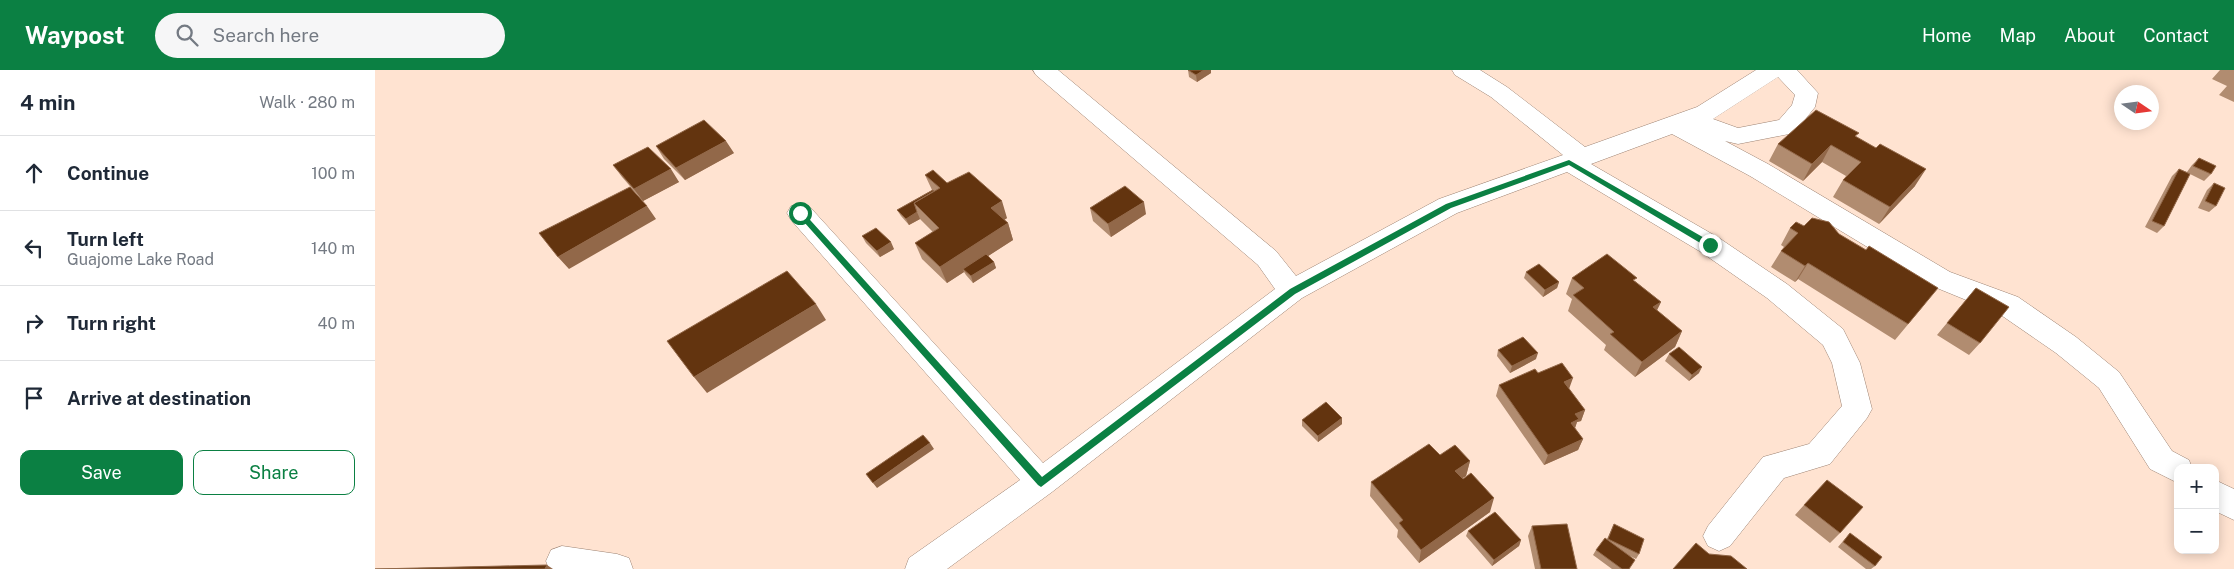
<!DOCTYPE html>
<html lang="en">
<head>
<meta charset="utf-8">
<style>
	:root { --surface:#fff; --page:#f6f6f7; --text:#1f2937; --muted:#747a83; --line:#e0e1e3; --accent:#0b8043 }
	body { margin:0; font-family:"Public Sans",sans-serif; background:var(--page); color:var(--text) }
	.controls { position:absolute; right:15px; bottom:15px; display:grid; overflow:hidden; border-radius:10px; box-shadow:0 2px 12px #0003 }
	.controls button { width:45px; height:45px; display:grid; place-items:center; padding:0; border:0; border-bottom:1px solid var(--line); background:var(--surface); color:var(--text); font:25px sans-serif }
	.compass { position:absolute; left:1739px; top:15px; width:45px; height:45px; border-radius:50%; background:var(--surface); box-shadow:0 2px 12px #0003; rotate:103deg }
	.stop { position:absolute; width:15px; height:15px; margin:-11px; border:4px solid #0b8043; border-radius:50%; background:#fff }
	.stop.end { background:#0b8043; border-color:#fff; box-shadow:0 1px 5px #0008 }
	.list { margin:0; padding:0; list-style:none }
	h2 { display:flex; justify-content:space-between; align-items:center; height:65px; margin:0; padding:0 20px; font-size:21px }
	h2 small { font-size:16px; font-weight:400; color:var(--muted) }
	.list li { display:grid; grid-template-columns:32px 1fr auto; gap:15px; align-items:center; box-sizing:border-box; height:75px; padding:0 20px; border-top:1px solid var(--line) }
	.list b { display:block; font-size:19px; white-space:nowrap }
	.list p { margin:0; font-size:16px; white-space:nowrap; color:var(--muted) }
	.list em { font-size:16px; font-style:normal; color:var(--muted) }
	.actions { display:flex; gap:10px; padding:15px 20px }
	.actions a { flex:1; padding:11px 0; border:1px solid var(--accent); border-radius:10px; text-align:center; font-size:18px; color:var(--accent) }
	.actions .main { background:var(--accent); color:#fff }
	.icon { flex:none; width:28px; height:28px; fill:none; stroke:currentColor; stroke-width:2; stroke-linecap:round; stroke-linejoin:round }
	.map { position:relative; flex:none; width:1859px; height:499px; overflow:hidden }
	header { display:flex; align-items:center; gap:30px; box-sizing:border-box; height:70px; padding:0 25px; background:var(--accent); color:#fff }
	header strong { font-size:24px }
	nav { display:flex; gap:28px; margin-inline-start:auto; font-size:18px }
	.search { width:350px; height:45px; background:var(--page); display:flex; align-items:center; gap:12px; box-sizing:border-box; padding:0 18px; border-radius:28px; color:var(--muted); font-size:19px }
	main { display:flex }
	aside { flex:1; background:var(--surface) }
	.map>svg:first-child { display:block }
	.lines { fill:none; stroke-linecap:round; stroke-linejoin:round }
	.minor-casing { stroke:#9d8373; stroke-width:1 }
	.minor { fill:#fff; fill-rule:evenodd }
	.wall { fill:#b18c70 }
	.shaded-wall { fill:#926849 }
	.building { fill:#63340f; stroke:#926849 }
	.route { fill:#0b8043 }
</style>
</head>
<body>
<header>
<strong>Waypost</strong>
<div class="search"><svg class="icon" aria-label="search" viewBox="0 0 24 24"><circle cx="10" cy="10" r="6"/><path d="M15 15l6 6"/></svg>Search here</div>
<nav><a>Home</a><a>Map</a><a>About</a><a>Contact</a></nav>
</header>
<main>
<aside>
<h2>4 min<small>Walk · 280 m</small></h2>
<ul class="list">
<li><svg class="icon" aria-label="ahead" viewBox="0 0 24 24"><path d="M12 20V5M6 11l6-6 6 6"/></svg><div><b>Continue</b></div><em>100 m</em></li>
<li><svg class="icon" aria-label="left" viewBox="0 0 24 24"><path d="M17 20v-9H6M10 6l-5 5 5 5"/></svg><div><b>Turn left</b><p>Guajome Lake Road</p></div><em>140 m</em></li>
<li><svg class="icon" aria-label="right" viewBox="0 0 24 24"><path d="M7 20v-9h11M14 6l5 5-5 5"/></svg><div><b>Turn right</b></div><em>40 m</em></li>
<li><svg class="icon" aria-label="arrive" viewBox="0 0 24 24"><path d="M6 21V4h12l-3 4 3 4H6"/></svg><div><b>Arrive at destination</b></div></li>
</ul>
<div class="actions"><a class="main">Save</a><a>Share</a></div>
</aside>
<div class="map">
<svg width="1859" height="499" viewBox="0 0 1859 499">
	<rect width="100%" height="100%" fill="#ffe3d1"/>
	<g class="lines">
		<defs>
			<path id="minor" d="M658 0H683L901 181 921 206 1064 129 1188 85 1116 27 1080 5 1077 0H1105L1132 17 1210 77 1322 37 1381 0H1422L1443 23 1440 37 1419 63 1363 74 1350 71 1393 94 1575 202 1643 227 1701 267 1744 302 1797 381 1814 390 1817 398H1803V413L1775 399 1724 318 1681 283 1623 243 1557 216 1375 106 1297 64 1216 94 1344 168 1412 214 1468 259 1485 293 1497 339 1492 348 1455 394 1409 408 1355 476 1344 481 1333 476 1328 466 1333 456 1388 387 1434 374 1467 336 1457 293 1448 275 1392 228 1326 182 1192 102 1082 143 927 228 677 422 572 499H530L534 488 645 410 416 150 412 143 416 136 425 134 434 136 668 393 900 219 883 195 661 5ZM1403 7 1420 25 1417 35 1404 50 1363 58 1338 49Z
				M1840 410 1859 419V450L1840 441Z
				M187 476 242 484 254 488 258 499H174L171 491 176 480Z"/>
		</defs>
		<!-- minor casing -->
		<use href="#minor" class="minor-casing"/>
		<!-- minor -->
		<use href="#minor" class="minor"/>
	</g>
	<!-- wall -->
	<path class="wall" d="M813 0H836V3L822 12 814 7Z
		M1845 0H1859V32L1844 25 1852 16 1837 9Z
		M1481 67 1540 116 1504 154 1458 127 1468 110 1471 106 1447 92 1428 111 1394 91 1403 74Z
		M281 76 359 83 310 110 289 89Z
		M273 77 304 112 268 131 247 107 238 95Z
		M1824 88 1836 104 1829 111 1815 104 1789 156 1782 163 1770 157 1797 106 1804 99 1812 102 1817 95Z
		M550 105 572 113 632 148 629 150 633 153 638 170 613 186 619 192 621 198 598 213 591 205 589 202 572 213 547 189 540 173 558 162 545 149 534 155 526 146 522 140 557 120Z
		M1839 113 1841 136 1834 142 1823 138 1832 120Z
		M715 138 771 144 736 167 718 151Z
		M1429 156 1464 164 1550 234 1520 270 1423 209 1420 212 1396 197 1406 181 1409 177 1406 175 1415 158Z
		M487 166 519 179 505 187 491 173Z
		M1151 202 1184 212 1182 218 1168 227 1149 208Z
		M1197 208 1260 211 1286 232 1282 240 1307 261 1300 277 1260 307 1229 280 1231 275 1193 241 1197 229 1191 224Z
		M1601 218 1605 273 1594 285 1562 265Z
		M1123 280 1161 289 1135 303 1122 286Z
		M1294 284 1324 303 1314 311 1290 291Z
		M1163 303 1194 319 1210 340 1206 351 1202 352 1200 358 1208 369 1203 380 1169 395 1121 326 1124 315Z
		M967 348V354L943 372 927 356V350Z
		M1065 385 1095 391 1091 406 1087 408 1115 442 1044 493 1022 467 1023 460 995 426 996 412Z
		M1429 435 1465 463 1455 473 1420 445Z
		M1239 454 1264 484 1261 489 1255 486 1254 499H1237L1218 485 1221 480 1232 469Z
		M1157 456 1202 499H1160L1153 466Z
		M1093 461 1146 470 1144 476 1117 496 1091 466Z
		M1475 463 1500 496 1496 499H1491L1463 477Z"/>
	<!-- shaded-wall -->
	<path class="shaded-wall" d="M829 0H836V3L822 12 821 5Z
		M351 71 359 83 310 110 301 98Z
		M1456 75 1447 92 1428 111 1437 94Z
		M296 99 304 112 268 131 259 119Z
		M1551 99 1540 116 1504 154 1515 137Z
		M627 131 632 148 622 155 616 138Z
		M769 132 771 144 736 167 733 154Z
		M272 136 281 149 194 199 183 187Z
		M542 142 545 149 534 155 531 149Z
		M633 153 638 170 590 201 588 199 589 202 572 213 565 197Z
		M516 172 519 179 505 187 502 181Z
		M619 192 621 198 598 213 596 206Z
		M1433 193 1423 209 1420 212 1430 196Z
		M1184 212 1182 218 1168 227 1170 220Z
		M1286 232 1278 248V237Z
		M441 234 451 250 332 323 319 307Z
		M1307 261 1300 277 1260 307 1267 292Z
		M1163 283 1161 289 1135 303 1137 296Z
		M1327 297 1324 303 1314 311 1317 305Z
		M1198 308 1194 319 1189 312Z
		M1210 340 1206 351 1202 352 1199 361 1192 364 1200 344Z
		M967 348V354L943 372V366Z
		M1208 369 1203 380 1169 395 1173 385Z
		M555 373 559 379 502 418 498 413Z
		M1095 391 1091 406 1077 415 1080 401Z
		M1119 428 1115 442 1044 493 1046 480Z
		M1146 470 1144 476 1117 496 1119 490Z
		M172 495 178 499H170Z"/>
	<!-- building -->
	<path class="building" d="M813 0H829L821 5Z
		M1441 40 1484 63 1480 66 1501 78 1505 74 1551 99 1515 137 1468 110 1486 92 1456 75 1437 94 1403 74Z
		M329 50 351 71 301 98 281 76Z
		M273 77 296 99 259 119 238 95Z
		M1824 88 1841 96 1836 104 1818 96Z
		M1804 99 1815 104 1789 156 1777 151Z
		M558 100 572 113 594 102 627 131 616 138 633 153 565 197 540 173 564 158 539 133 565 118 550 105Z
		M1839 113 1850 118 1841 136 1830 131Z
		M750 116 769 132 733 154 715 138Z
		M255 117 272 136 183 187 164 163Z
		M558 120 559 121 539 133 542 142 531 149 522 140Z
		M1437 148 1454 152 1464 164 1491 180 1494 176 1563 218 1533 254 1433 193 1430 196 1406 181 1423 163 1415 158 1421 152 1429 156Z
		M501 158 516 172 502 181 487 166Z
		M611 184 619 192 596 206 588 199Z
		M1232 184 1262 208 1258 210 1286 232 1278 237 1307 261 1267 292 1235 264 1239 262 1198 225 1209 218 1197 208Z
		M1164 194 1184 212 1170 220 1151 202Z
		M412 201 441 234 319 307 292 271Z
		M1601 218 1634 237 1605 273 1572 253Z
		M1148 267 1163 283 1137 296 1123 280Z
		M1304 277 1327 297 1317 305 1294 284Z
		M1187 293 1198 308 1189 312 1210 340 1200 344 1204 349 1196 353 1208 369 1173 385 1124 315 1160 299 1163 303Z
		M951 332 967 348 943 366 927 350Z
		M548 365 555 373 498 413 491 404Z
		M1054 374 1065 385 1080 375 1095 391 1080 401 1088 409 1096 403 1119 428 1046 480 1024 453 1028 450 996 412Z
		M1452 410 1488 437 1465 463 1429 435Z
		M1120 442 1146 470 1119 490 1093 461Z
		M1192 454 1202 499H1166L1157 456Z
		M1239 454 1269 469 1264 484 1233 469Z
		M1475 463 1507 487 1500 496 1468 472Z
		M1230 468 1260 490 1254 499H1247L1221 480Z
		M1321 473 1334 484 1356 486 1372 499H1298Z
		M172 495 170 499H0Z"/>
	<!-- route -->
	<path class="route" d="M1194 90 1338 173V177H1332L1194 95 1076 138 920 224 666 417 663 415 421 143 427 141 667 407 915 219 1071 134Z"/>
</svg>
<div class="controls">
<button>+</button>
<button>−</button>
</div>
<svg class="compass" viewBox="-18 -18 36 36"><path d="M0-13l5 13h-10z" fill="#e53935"/><path d="M0 13l5-13h-10z" fill="#747a83"/></svg>
<div class="stop" style="left:425px;top:143px"></div>
<div class="stop end" style="left:1335px;top:175px"></div>
</div>
</main>
</body>
</html>
